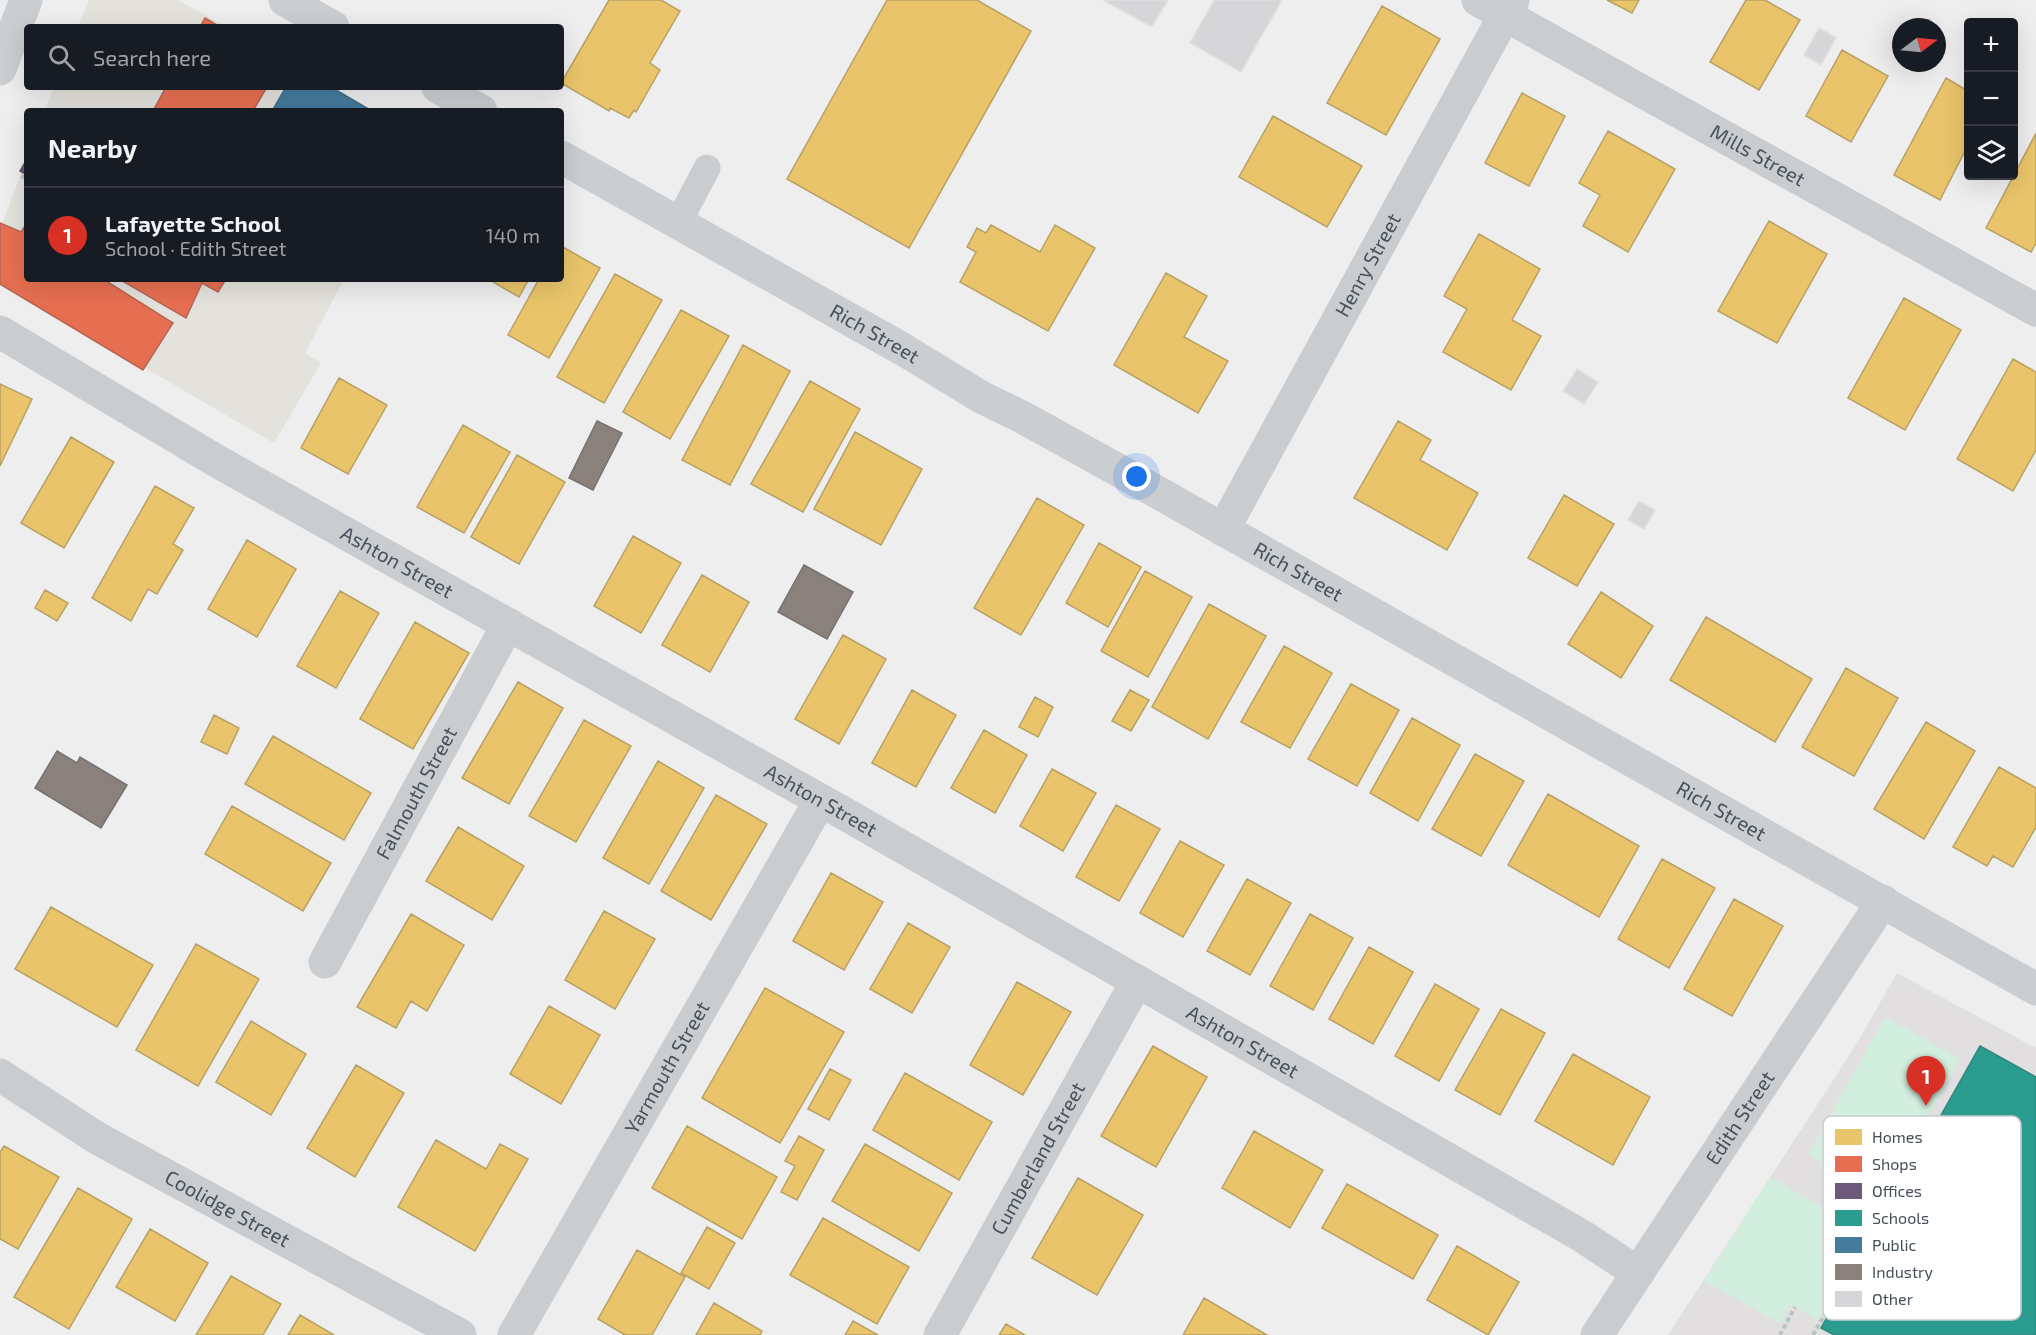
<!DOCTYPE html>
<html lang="en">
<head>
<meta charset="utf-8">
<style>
	:root { --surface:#171b24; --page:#242831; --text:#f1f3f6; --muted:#9ea1a6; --line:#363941; --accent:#d93025 }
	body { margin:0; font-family:"Exo 2",sans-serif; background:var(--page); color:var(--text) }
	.controls { position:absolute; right:18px; top:18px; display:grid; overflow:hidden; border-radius:6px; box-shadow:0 6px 24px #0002 }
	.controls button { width:54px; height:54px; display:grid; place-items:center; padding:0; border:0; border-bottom:2px solid var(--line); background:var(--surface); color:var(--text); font:30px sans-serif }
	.compass { position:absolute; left:1892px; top:18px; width:54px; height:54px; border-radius:50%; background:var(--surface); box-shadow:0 6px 24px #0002; rotate:74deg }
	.you { position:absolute; left:1137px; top:477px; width:21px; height:21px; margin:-15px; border:4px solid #fff; border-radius:50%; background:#1a73e8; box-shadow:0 0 0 9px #1a73e833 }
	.badge { display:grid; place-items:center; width:39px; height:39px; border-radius:50%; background:var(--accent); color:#fff; font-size:20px; font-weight:700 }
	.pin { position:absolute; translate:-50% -50px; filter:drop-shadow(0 2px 3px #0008) }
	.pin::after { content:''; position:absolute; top:32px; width:21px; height:18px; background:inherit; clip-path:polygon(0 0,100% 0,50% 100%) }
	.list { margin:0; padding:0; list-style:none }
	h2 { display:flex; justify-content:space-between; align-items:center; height:78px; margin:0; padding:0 24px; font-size:26px }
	h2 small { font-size:20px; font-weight:400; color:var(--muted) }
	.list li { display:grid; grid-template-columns:39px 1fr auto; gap:18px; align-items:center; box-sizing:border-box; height:96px; padding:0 24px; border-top:2px solid var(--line) }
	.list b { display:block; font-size:22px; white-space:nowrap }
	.list p { margin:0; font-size:20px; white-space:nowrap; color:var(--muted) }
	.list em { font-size:20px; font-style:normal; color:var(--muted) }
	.icon { flex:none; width:33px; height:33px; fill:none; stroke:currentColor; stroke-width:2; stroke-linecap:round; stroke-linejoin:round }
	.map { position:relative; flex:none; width:2036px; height:1335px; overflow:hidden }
	.search { position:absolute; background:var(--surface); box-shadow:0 6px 24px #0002; left:24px; top:24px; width:540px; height:66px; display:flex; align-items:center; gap:15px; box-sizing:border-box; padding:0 21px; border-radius:6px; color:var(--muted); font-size:22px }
	.panel { position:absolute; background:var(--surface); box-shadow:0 6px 24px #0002; left:24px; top:108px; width:540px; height:174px; border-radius:6px }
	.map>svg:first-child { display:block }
	.commercial { fill:#e4e2dc }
	.education { fill:#e1dfe0 }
	.green { fill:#d2eede }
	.homes { fill:#e9c46a; stroke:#b8a166; stroke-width:1.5 }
	.shops { fill:#e76f51; stroke:#b76654; stroke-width:1.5 }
	.offices { fill:#6d597a; stroke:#615671; stroke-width:1.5 }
	.schools { fill:#2a9d8f; stroke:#32867f; stroke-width:1.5 }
	.public { fill:#457b9d; stroke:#456e89; stroke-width:1.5 }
	.industry { fill:#8a817c; stroke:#767272; stroke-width:1.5 }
	.building { fill:#d6d6d8; stroke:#e0e0e1; stroke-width:1.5 }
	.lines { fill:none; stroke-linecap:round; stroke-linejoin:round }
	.path { stroke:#b8c4c0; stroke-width:4; stroke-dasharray:4.5 3; stroke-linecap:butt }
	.lane { stroke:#cacdcf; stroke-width:27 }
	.street { stroke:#cacdcf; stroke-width:33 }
	.secondary { stroke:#caced1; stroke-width:33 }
	.labels { text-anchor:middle; stroke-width:6; stroke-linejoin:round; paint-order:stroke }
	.street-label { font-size:20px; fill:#46505b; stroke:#fff }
	.key { fill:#fff; stroke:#c8cace; stroke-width:1.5 }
	.key-label { font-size:16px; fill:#46505b }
</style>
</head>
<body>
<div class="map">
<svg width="2036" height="1335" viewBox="0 0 2036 1335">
	<rect width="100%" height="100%" fill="#efeeee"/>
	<!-- commercial -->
	<path class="commercial" d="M89 0H178L227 27H78Z
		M54 87H332L371 111H45Z
		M27 159V279H344L305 353 321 363 274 443 0 284V229Z"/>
	<!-- education -->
	<path class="education" d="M1897 973 2036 1048V1335H1668L1854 1048Z"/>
	<!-- green -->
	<path class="green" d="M1885 1017 1960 1059 1883 1197 1808 1155Z
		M1770 1177 1867 1233 1818 1320 1790 1304 1780 1323 1704 1281Z"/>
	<!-- homes -->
	<path class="homes" d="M609 0H661L680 11 650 63 660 70 636 112 634 110 629 118 610 108 609 111 561 83Z
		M887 0H977L1031 31 909 248 787 179Z
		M1607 0H1639L1632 13Z
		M1746 0H1765L1800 20 1759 90 1710 62Z
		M1382 6 1440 39 1386 135 1327 103Z
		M1842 50 1888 76 1851 142 1806 116Z
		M1946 78 1968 91V145L1940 200 1894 175Z
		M1522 93 1565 116 1529 186 1485 163Z
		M1273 116 1362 166 1327 227 1239 177Z
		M1608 131 1675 169 1628 252 1583 226 1600 195 1579 183Z
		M2036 133V243L2031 252 1986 228Z
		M1769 221 1827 254 1777 343 1718 311Z
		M991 225 1040 252 1055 225 1095 248 1048 331 960 282 976 252 967 247 977 228 986 233Z
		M1479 234 1540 269 1512 320 1541 336 1511 390 1443 352 1467 309 1444 296Z
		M561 246 600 268 549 358 508 335 539 279H561Z
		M1166 273 1207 296 1184 337 1228 361 1198 413 1114 365Z
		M615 274 662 300 604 403 557 377Z
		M488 279H529L519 297Z
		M1904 298 1961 330 1905 430 1848 398Z
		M681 310 729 336 670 439 623 412Z
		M743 345 790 371 730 485 682 460Z
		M2013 359 2036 372V450L2013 491 1957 459Z
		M339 378 387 405 348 474 301 448Z
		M810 381 860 409 803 512 751 484Z
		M0 384 32 399 0 466Z
		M1398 421 1431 440 1420 460 1478 493 1447 550 1354 498Z
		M463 425 510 452 464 533 417 507Z
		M855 432 922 469 881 545 814 509Z
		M71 437 114 462 64 548 21 523Z
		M517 455 565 482 519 564 471 537Z
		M155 486 194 508 173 544 183 550 157 594 148 589 131 621 92 598Z
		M1564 495 1614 524 1577 586 1528 558Z
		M1037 498 1084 525 1021 635 974 608Z
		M633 536 681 563 641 633 594 606Z
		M247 540 296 569 257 637 208 609Z
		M1099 543 1141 567 1108 627 1066 603Z
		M1145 571 1192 597 1148 677 1101 651Z
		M702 575 749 602 710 672 662 645Z
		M45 590 68 603 57 621 35 608Z
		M340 591 379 613 336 688 297 666Z
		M1601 592 1653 626 1621 678 1568 644Z
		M1209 604 1266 636 1208 739 1152 707Z
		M1706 617 1812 679 1775 742 1670 680Z
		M415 622 469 653 413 749 360 719Z
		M843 635 886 659 839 744 795 719Z
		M1284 646 1332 673 1290 748 1241 722Z
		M1846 668 1898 698 1854 776 1802 747Z
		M518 682 563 708 509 804 462 778Z
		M1351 684 1399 710 1357 786 1308 759Z
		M912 690 956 715 916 787 872 763Z
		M1130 690 1149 700 1131 731 1112 721Z
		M1035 697 1053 707 1038 737 1019 727Z
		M214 715 239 728 227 754 201 742Z
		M1412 718 1460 745 1418 821 1370 793Z
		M584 720 631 746 576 842 529 816Z
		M1926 722 1975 751 1924 839 1874 809Z
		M984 730 1027 755 995 813 951 788Z
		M273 736 371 793 344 840 245 784Z
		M1475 754 1524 781 1481 856 1432 829Z
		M658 761 704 788 649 884 603 858Z
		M1999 767 2036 788V827L2013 867 1993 856 1987 866 1953 847Z
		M1052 769 1096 793 1063 851 1020 826Z
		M1548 794 1639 846 1599 917 1508 865Z
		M716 795 767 824 711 920 661 891Z
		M1116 805 1160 829 1119 901 1076 877Z
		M232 806 331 863 303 911 205 854Z
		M458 827 524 866 492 920 426 881Z
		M1180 841 1224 865 1183 937 1140 913Z
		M1662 859 1715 888 1669 968 1618 939Z
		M831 873 883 902 844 970 793 941Z
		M1247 879 1291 903 1250 975 1207 951Z
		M1734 899 1783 926 1732 1016 1684 989Z
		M51 907 153 965 117 1027 15 969Z
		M604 911 655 939 615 1009 565 980Z
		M411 914 464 945 427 1011 411 1001 396 1028 357 1007Z
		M1310 914 1353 938 1313 1010 1270 986Z
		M908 923 950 947 912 1013 870 989Z
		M196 944 259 979 198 1086 136 1050Z
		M1369 947 1413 972 1373 1044 1329 1019Z
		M1017 982 1071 1012 1023 1095 970 1065Z
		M1435 984 1479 1009 1439 1081 1395 1056Z
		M765 988 844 1032 780 1143 702 1098Z
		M549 1006 600 1035 561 1104 510 1074Z
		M1501 1009 1545 1033 1500 1115 1455 1090Z
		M251 1021 306 1054 271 1115 216 1082Z
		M1153 1046 1207 1077 1156 1167 1101 1136Z
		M1573 1054 1650 1097 1613 1165 1535 1121Z
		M356 1065 404 1093 355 1177 307 1148Z
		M830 1069 851 1080 829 1120 808 1109Z
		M905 1073 992 1122 959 1180 873 1130Z
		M687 1126 777 1177 742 1239 652 1188Z
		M1254 1131 1323 1170 1290 1228 1222 1188Z
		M799 1136 824 1150 797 1200 781 1192 795 1166 785 1161Z
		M436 1140 486 1169 500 1144 528 1159 475 1251 398 1207Z
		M865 1144 952 1193 919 1251 832 1201Z
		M4 1146 59 1177 18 1249 0 1239V1152Z
		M1078 1178 1143 1215 1097 1295 1032 1258Z
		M1347 1184 1438 1235 1413 1279 1322 1228Z
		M78 1188 132 1219 69 1329 14 1297Z
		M823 1218 909 1267 877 1324 790 1275Z
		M707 1227 735 1243 709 1289 681 1273Z
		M150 1229 208 1263 175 1321 116 1287Z
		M1457 1246 1519 1282 1488 1335 1427 1300Z
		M637 1250 685 1277 652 1335H625L598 1319Z
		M231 1276 281 1304 263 1335H196Z
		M1204 1298 1267 1335H1183Z
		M714 1303 762 1331 760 1335H696Z
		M300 1315 334 1335H288Z
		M853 1321 878 1335H845Z
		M1006 1324 1025 1335H999Z"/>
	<!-- shops -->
	<path class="shops" d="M205 18 220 27H200Z
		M166 87H267L253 111H153Z
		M0 223 21 232 27 223V279H103L173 323 143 370 0 284Z
		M119 279H226L218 292 202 283 186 318Z"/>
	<!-- offices -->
	<path class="offices" d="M27 159V175L20 171Z"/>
	<!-- schools -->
	<path class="schools" d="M1980 1046 2036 1077V1335H1834L1821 1328 1888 1209 1955 1246 1980 1201 1914 1163Z"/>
	<!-- public -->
	<path class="public" d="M286 87H331L372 111H272Z"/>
	<!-- industry -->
	<path class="industry" d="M597 421 622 433 593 490 569 478Z
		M804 565 853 592 827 639 778 612Z
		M57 751 77 763 80 757 127 785 101 828 35 788Z"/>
	<!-- building -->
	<path class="building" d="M1103 0H1168L1152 27Z
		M1214 0H1282L1241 72 1190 43Z
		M1819 28 1836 38 1821 65 1804 55Z
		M1577 369 1598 382 1584 404 1563 391Z
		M1639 501 1655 510 1644 529 1628 520Z"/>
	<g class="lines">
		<!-- path -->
		<path class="path" d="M21 176 27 179
			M1780 1335 1795 1307
			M1813 1335 1879 1218"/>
		<!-- lane -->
		<path class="lane" d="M678 223 707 168"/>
		<!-- street -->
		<g class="street">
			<path id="s1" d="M1478 0 2036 310"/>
			<path id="s2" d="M0 332 215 460 838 810 1582 1236 1638 1273"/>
			<path id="s3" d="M1223 530 1513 0"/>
			<path id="s4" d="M325 962 508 624"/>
			<path id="s5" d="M0 1075 97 1138 460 1335"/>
			<path id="s6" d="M514 1335 820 801"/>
			<path id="s7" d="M940 1335 1137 981"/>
			<path id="s8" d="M1597 1335 1883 901"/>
		</g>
		<!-- secondary -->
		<g class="secondary">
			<path d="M285 0 333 27"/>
			<path d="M0 69 26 0"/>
			<path d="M438 87 481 111"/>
			<path id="s9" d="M561 157 904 350 981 397 1022 417 1127 475 2036 989"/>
		</g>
	</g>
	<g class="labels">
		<!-- street labels -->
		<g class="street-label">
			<text dy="7" stroke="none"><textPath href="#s1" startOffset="320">Mills Street</textPath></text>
			<text dy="7" stroke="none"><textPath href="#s3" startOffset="302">Henry Street</textPath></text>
			<text dy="7" stroke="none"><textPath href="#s9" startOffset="360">Rich Street</textPath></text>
			<text dy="7" stroke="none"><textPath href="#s2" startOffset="459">Ashton Street</textPath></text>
			<text dy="7" stroke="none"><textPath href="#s9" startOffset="846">Rich Street</textPath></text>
			<text dy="7" stroke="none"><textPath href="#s4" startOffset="192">Falmouth Street</textPath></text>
			<text dy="7" stroke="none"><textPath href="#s2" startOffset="945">Ashton Street</textPath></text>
			<text dy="7" stroke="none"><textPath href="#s9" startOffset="1332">Rich Street</textPath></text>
			<text dy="7" stroke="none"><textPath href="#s2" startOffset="1431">Ashton Street</textPath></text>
			<text dy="7" stroke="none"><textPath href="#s6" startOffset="308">Yarmouth Street</textPath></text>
			<text dy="7" stroke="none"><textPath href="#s8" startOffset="260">Edith Street</textPath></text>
			<text dy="7" stroke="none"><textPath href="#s7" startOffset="202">Cumberland Street</textPath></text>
			<text dy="7" stroke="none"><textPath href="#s5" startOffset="264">Coolidge Street</textPath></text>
		</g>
	</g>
	<!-- legend -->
	<rect x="1823" y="1116" width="198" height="204" rx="9" class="key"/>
	<rect x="1835" y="1129" width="27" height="16" fill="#e9c46a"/>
	<rect x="1835" y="1156" width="27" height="16" fill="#e76f51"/>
	<rect x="1835" y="1183" width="27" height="16" fill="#6d597a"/>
	<rect x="1835" y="1210" width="27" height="16" fill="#2a9d8f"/>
	<rect x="1835" y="1237" width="27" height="16" fill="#457b9d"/>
	<rect x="1835" y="1264" width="27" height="16" fill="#8a817c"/>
	<rect x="1835" y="1291" width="27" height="16" fill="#d6d6d8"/>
	<g class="key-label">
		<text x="1872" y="1143">Homes</text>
		<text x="1872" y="1170">Shops</text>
		<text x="1872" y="1197">Offices</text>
		<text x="1872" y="1224">Schools</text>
		<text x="1872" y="1251">Public</text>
		<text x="1872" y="1278">Industry</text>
		<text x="1872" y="1305">Other</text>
	</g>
</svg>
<div class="controls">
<button>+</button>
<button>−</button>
<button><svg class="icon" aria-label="layers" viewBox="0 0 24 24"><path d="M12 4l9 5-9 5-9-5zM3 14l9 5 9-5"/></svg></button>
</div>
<svg class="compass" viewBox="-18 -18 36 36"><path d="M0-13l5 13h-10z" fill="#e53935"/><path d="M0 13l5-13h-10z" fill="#9ea1a6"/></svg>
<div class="you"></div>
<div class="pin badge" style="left:1926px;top:1106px">1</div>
<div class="search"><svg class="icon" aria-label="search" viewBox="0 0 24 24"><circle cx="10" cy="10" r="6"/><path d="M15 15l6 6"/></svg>Search here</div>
<section class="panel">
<h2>Nearby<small></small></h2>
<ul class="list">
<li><span class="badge">1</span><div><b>Lafayette School</b><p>School · Edith Street</p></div><em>140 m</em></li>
</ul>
</section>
</div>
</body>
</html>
